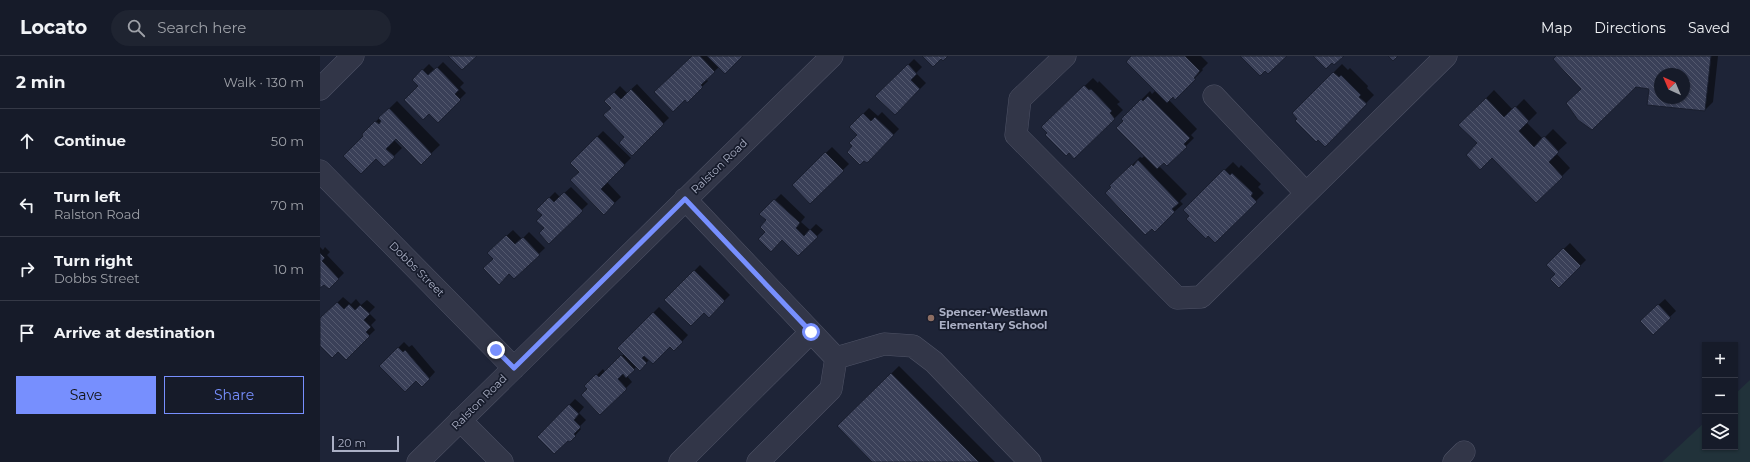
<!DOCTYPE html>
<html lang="en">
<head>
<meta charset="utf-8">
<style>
	:root { --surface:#161b29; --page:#1f2431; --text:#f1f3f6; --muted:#9ea1a8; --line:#353946; --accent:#778ffe }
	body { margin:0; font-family:Montserrat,sans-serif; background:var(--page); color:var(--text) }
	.controls { position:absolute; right:12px; bottom:12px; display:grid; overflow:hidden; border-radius:0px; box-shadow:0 1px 3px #0004 }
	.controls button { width:36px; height:36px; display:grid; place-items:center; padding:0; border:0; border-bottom:1px solid var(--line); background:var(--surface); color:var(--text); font:20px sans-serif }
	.compass { position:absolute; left:1334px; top:12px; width:36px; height:36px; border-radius:50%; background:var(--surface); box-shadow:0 1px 3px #0004; rotate:316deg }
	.scale { position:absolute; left:12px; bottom:10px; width:67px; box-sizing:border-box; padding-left:4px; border:2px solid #abb0c5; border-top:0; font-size:11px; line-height:14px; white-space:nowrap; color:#abb0c5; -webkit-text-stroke:3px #171c2c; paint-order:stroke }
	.stop { position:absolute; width:12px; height:12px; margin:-9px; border:3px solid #778ffe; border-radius:50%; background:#fff }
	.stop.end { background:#778ffe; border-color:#fff; box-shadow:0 1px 4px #0008 }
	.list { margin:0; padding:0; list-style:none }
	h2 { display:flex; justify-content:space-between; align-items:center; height:52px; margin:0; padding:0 16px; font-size:17px }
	h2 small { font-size:13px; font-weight:400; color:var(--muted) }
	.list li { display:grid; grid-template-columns:26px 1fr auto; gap:12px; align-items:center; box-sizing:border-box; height:64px; padding:0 16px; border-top:1px solid var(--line) }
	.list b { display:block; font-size:15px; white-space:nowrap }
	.list p { margin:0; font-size:13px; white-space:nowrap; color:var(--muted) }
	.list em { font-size:13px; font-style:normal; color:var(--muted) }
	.actions { display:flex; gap:8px; padding:12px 16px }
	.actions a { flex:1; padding:9px 0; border:1px solid var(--accent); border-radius:0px; text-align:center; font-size:14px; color:var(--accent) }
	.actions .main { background:var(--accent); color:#111 }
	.icon { flex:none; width:22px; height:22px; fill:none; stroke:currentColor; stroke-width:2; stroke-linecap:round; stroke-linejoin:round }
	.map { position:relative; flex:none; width:1430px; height:406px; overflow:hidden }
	header { display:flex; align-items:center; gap:24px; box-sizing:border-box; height:56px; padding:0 20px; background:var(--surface); border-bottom:1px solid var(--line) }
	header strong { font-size:19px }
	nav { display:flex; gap:22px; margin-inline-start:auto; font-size:14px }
	.search { width:280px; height:36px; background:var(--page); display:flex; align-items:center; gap:10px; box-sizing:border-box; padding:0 14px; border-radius:22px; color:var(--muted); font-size:15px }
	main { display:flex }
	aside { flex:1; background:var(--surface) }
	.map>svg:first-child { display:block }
	.pitch { fill:#21323a }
	.shadow { fill:#0007; fill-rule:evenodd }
	.building { fill:url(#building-back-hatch); stroke:#191e2e; fill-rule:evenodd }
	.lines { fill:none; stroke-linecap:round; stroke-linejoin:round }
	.minor-casing { stroke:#4f5366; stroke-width:23 }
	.minor { stroke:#323648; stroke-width:22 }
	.route { stroke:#778ffe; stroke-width:5 }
	.education-dot { fill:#8d6e63; stroke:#171c2c; stroke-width:1.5 }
	.labels { text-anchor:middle; stroke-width:3.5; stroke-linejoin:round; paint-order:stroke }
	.street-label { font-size:11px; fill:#abb0c5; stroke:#171c2c }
	.poi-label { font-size:11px; font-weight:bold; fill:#abb0c5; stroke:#171c2c; text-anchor:start }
</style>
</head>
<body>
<header>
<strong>Locato</strong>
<div class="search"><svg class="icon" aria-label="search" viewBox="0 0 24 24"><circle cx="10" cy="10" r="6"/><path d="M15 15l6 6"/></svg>Search here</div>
<nav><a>Map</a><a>Directions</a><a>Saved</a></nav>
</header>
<main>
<aside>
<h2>2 min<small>Walk · 130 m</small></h2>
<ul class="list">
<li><svg class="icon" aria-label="ahead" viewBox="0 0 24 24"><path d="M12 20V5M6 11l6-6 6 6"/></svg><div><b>Continue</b></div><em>50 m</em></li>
<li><svg class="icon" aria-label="left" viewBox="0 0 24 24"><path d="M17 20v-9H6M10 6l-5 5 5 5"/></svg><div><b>Turn left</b><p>Ralston Road</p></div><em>70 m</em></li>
<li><svg class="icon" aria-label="right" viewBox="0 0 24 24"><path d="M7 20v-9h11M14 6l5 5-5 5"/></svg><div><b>Turn right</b><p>Dobbs Street</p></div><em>10 m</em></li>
<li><svg class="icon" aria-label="arrive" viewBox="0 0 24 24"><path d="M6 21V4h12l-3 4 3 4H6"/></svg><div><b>Arrive at destination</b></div></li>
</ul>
<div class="actions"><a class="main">Save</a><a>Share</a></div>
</aside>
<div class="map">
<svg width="1430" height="406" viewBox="0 0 1430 406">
	<defs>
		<pattern id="building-back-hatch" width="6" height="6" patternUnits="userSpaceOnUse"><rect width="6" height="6" fill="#3a4058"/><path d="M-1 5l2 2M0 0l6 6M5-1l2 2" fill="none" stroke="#54596e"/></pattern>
	</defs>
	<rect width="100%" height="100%" fill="#1e2437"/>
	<!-- pitch -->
	<path class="pitch" d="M1430 324V406H1342L1385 366V391H1415V338Z"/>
	<!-- shadow -->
	<path class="shadow" d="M373 0H421L399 11 386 23 388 25 367 45Z
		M812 0H881L888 7 882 13 883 14 855 42 853 40 849 44 877 73 871 79 874 82 847 109 844 105 839 110 867 138 860 145 863 148 854 156 799 122 820 101 822 102 825 99 802 63 830 35 832 38 836 34Z
		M1237 0H1398L1393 46 1385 54 1328 48 1330 32 1316 30 1262 32ZM1340 18H1364V42H1340Z
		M594 3 602 11 596 17 606 27 575 58 557 40Z
		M123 6 144 27 140 31 146 37 118 65 99 30 93 24 109 8 115 14Z
		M1022 8 1028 14 1030 12 1048 30 1047 32 1054 39 1005 89 973 57Z
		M773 22 778 27 779 25 800 46 797 48 803 54 754 102 722 71Z
		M317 28 349 62 312 98 292 52 286 45 300 30 307 37Z
		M1174 34 1193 54 1204 43 1217 57 1207 67 1223 83 1233 73 1247 87 1236 97 1250 112 1216 146 1140 69Z
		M77 45 120 89 101 107 76 82 74 84 82 92 74 100 43 78Z
		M549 52 558 60 562 56 579 73 547 106 534 90 538 79 530 71Z
		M283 75 311 102 287 126 301 141 284 157 260 116 251 107Z
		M512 91 529 108 490 146 473 129Z
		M913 106 919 112 921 109 941 128 938 131 944 137 895 186 864 154Z
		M251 131 268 148 229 186 223 159 217 154 235 136 240 141Z
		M461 138 485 161 481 166 490 174 496 168 503 174 478 199 462 183 446 176 447 164 441 158Z
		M193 174 202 183 209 176 225 192 194 222 168 197Z
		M1250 187 1266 204 1239 231 1236 218 1227 209Z
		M0 191 3 194 5 191 10 196 7 199 24 217 9 232 4 227 0 231Z
		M380 209 410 239 389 260 384 256 346 244Z
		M23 241 31 248 36 243 41 249 47 244 55 251 49 257 56 264 51 269 55 274 26 302 18 295 0 289V264Z
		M1345 243 1356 255 1333 277 1321 265Z
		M339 251 368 279 354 294 350 289 330 303 320 313 317 310 307 320 312 326 280 358 269 333 266 330 283 313 285 316 304 298 298 292Z
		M84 286 89 291 92 289 115 316 102 330 96 324 60 310Z
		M579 310 675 406H554L518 370Z
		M255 343 264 351 259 357 266 364 259 371 261 373 250 385 218 381Z"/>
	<!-- building -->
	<path class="building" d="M128 0H157L142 14Z
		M372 0H380L395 16 381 29 383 31 367 47 365 44 353 56 334 36Z
		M387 0H423L405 18Z
		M602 0H628L623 5 621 3 613 11Z
		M811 0H865L880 15 874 22 876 23 855 44 853 41 847 47 806 6Z
		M920 0H967L948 18 945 15 940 20Z
		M993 0H1024L1014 9 1012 7 1006 13Z
		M1068 0H1078L1073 5Z
		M1236 0H1391L1385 55 1327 49 1329 33 1316 31 1272 74 1258 64 1246 47 1261 33 1233 3ZM1340 18H1364V42H1340Z
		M588 8 597 18 591 24 600 33 575 59 555 40Z
		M117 11 139 34 135 38 141 44 118 67 109 58 103 64 84 44 98 30 92 24 102 13 108 19Z
		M1013 16 1019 21 1021 19 1041 39 1039 41 1047 48 1005 91 998 84 996 86 975 65 977 63 972 57Z
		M764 29 769 34 771 33 792 55 790 57 795 63 754 103 749 97 746 100 725 79 727 77 721 71Z
		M311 33 344 68 312 100 299 87 304 81 283 59 291 52 284 45 294 36 301 43Z
		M828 40 870 82 864 88 867 91 847 110 844 107 837 113 796 72 803 65 801 63 821 43 823 45Z
		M1166 42 1184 61 1195 50 1209 65 1199 75 1214 91 1224 80 1239 96 1229 106 1243 121 1216 147 1172 102 1160 114 1146 99 1157 87 1138 69Z
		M69 52 112 98 101 109 76 83 66 93 75 101 64 111 56 103 41 118 23 100 43 80 42 78 55 65 59 68 61 65 58 62Z
		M543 57 551 65 555 61 574 79 547 107 544 105 540 109 527 96 532 90 529 87 537 79 529 71Z
		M277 80 305 109 281 133 295 147 284 159 250 124 259 116 250 107Z
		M505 96 524 115 490 148 472 129Z
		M818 104 859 147 852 153 855 156 835 176 832 173 825 179 785 137 791 131 789 130 791 128 812 108 813 110Z
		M904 113 910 119 912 117 933 137 931 140 937 146 895 187 888 180 886 183 866 163 869 160 863 154Z
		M244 136 263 155 229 188 219 177 224 172 216 165 222 159 216 154 229 141 234 146Z
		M454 143 480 167 476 172 484 180 490 173 498 181 478 200 462 184 451 196 438 183 445 176 440 171 446 164 439 158Z
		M186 179 195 188 203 181 220 199 194 223 189 218 179 229 163 212 173 203 167 197Z
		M1243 192 1261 210 1239 232 1230 223 1235 218 1226 209Z
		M0 197 5 202 2 205 19 223 9 233 4 229 0 232Z
		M374 214 405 245 389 262 384 257 371 270 344 244Z
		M17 246 24 253 29 248 35 254 40 249 50 258 44 264 51 271 46 276 50 280 26 304 18 296 12 302 0 290V262Z
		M1338 248 1351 262 1333 279 1320 265Z
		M333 256 363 286 354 295 350 291 333 308 324 300 322 302 327 307 320 315 297 292Z
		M78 291 83 296 85 294 110 323 102 331 96 325 85 336 59 310Z
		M301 299 315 314 306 322 303 318 298 323 307 333 280 359 261 339 267 333 264 330 276 318 279 321Z
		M571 317 659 406H552L517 370Z
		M249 348 259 358 254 364 261 371 254 378 256 380 250 386 248 385 234 398 217 381Z"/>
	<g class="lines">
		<defs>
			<path id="minor" d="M745 0 700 43 696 79 857 242 881 241 1126 0
				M0 33 33 0
				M894 40 986 137
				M0 115 194 312
				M365 143 516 302
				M140 364 182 406
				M98 406 512 0
				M360 406 491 276
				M438 406 511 333 516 302 564 288 593 290 614 306 710 406
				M1134 406 1144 396"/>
		</defs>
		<!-- minor casing -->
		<use href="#minor" class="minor-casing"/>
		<!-- minor -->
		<use href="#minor" class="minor"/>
	</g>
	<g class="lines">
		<!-- route -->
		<path class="route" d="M176 294 194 312 365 143 491 276"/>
	</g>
	<!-- markers -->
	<circle class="education-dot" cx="611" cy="262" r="4"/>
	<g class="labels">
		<!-- street labels -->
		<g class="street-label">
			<text transform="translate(399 110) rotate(-44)" y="4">Ralston Road</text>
			<text transform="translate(97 213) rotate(45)" y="4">Dobbs Street</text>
			<text transform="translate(159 346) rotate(-45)" y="4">Ralston Road</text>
		</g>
		<!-- poi labels -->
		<g class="poi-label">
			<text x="619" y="260">Spencer-Westlawn<tspan x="619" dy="13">Elementary School</tspan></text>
		</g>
	</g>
</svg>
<div class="controls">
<button>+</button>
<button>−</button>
<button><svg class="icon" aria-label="layers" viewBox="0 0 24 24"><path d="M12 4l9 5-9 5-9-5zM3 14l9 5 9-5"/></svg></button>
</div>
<svg class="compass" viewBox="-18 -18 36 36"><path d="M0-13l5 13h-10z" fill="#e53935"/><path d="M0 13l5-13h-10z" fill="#9ea1a8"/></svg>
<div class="scale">20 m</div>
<div class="stop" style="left:491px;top:276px"></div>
<div class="stop end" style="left:176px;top:294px"></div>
</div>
</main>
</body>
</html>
